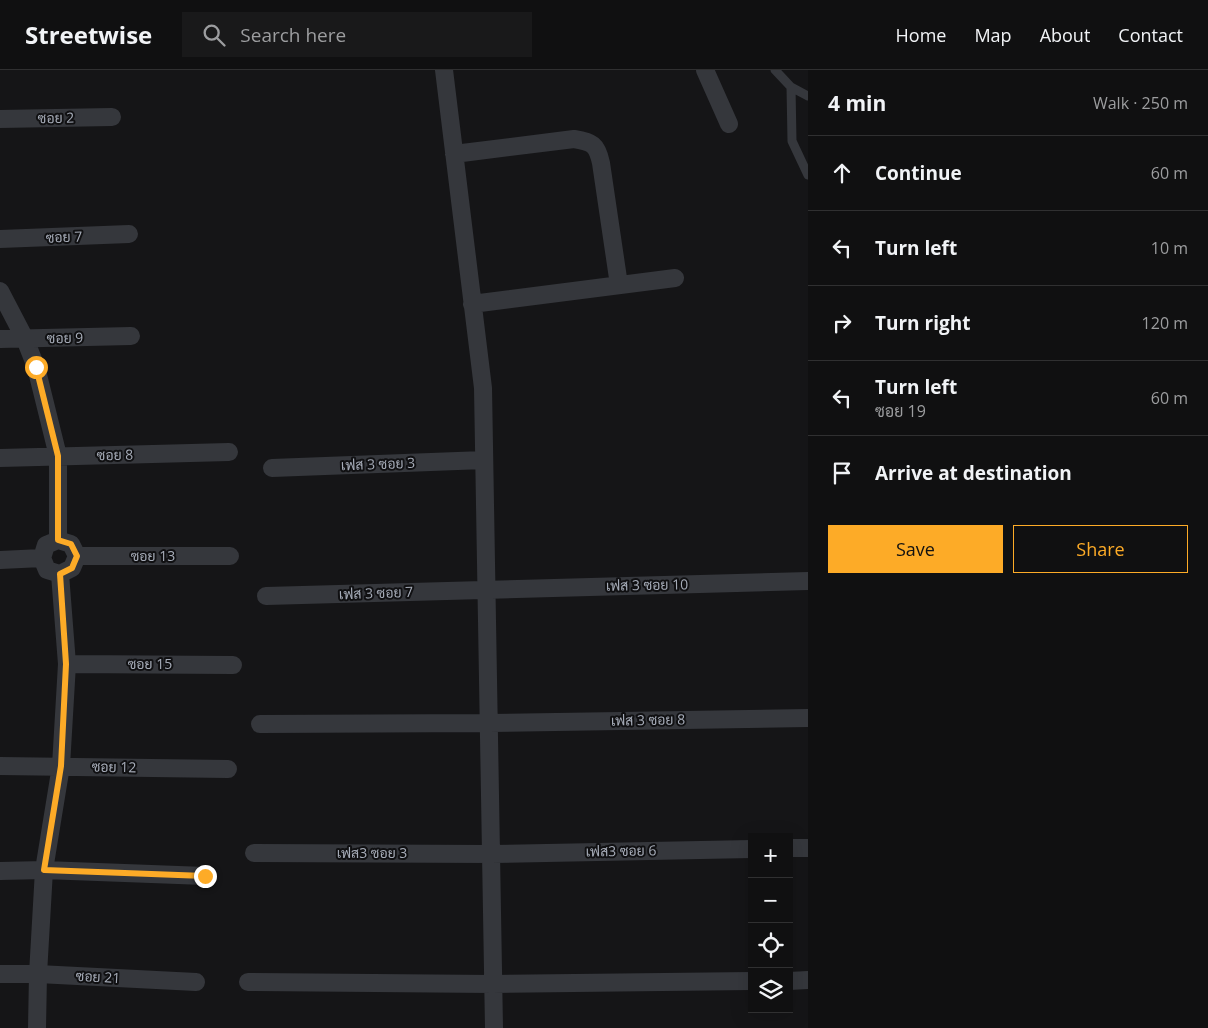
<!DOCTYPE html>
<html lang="en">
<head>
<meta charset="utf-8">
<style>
	:root { --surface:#101011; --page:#19191a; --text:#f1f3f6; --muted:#9c9d9f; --line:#303031; --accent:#fdab27 }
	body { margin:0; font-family:"Open Sans",Sarabun,sans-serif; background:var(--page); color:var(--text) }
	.controls { position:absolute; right:15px; bottom:15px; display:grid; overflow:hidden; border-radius:0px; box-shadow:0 5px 20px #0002 }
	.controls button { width:45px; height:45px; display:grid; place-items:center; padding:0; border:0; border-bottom:1px solid var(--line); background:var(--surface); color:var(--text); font:25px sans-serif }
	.stop { position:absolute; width:15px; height:15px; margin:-11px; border:4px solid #fdab27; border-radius:50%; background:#fff }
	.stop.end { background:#fdab27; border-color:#fff; box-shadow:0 1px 5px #0008 }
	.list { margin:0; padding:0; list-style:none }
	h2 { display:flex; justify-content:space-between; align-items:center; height:65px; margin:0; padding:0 20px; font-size:21px }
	h2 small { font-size:16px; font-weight:400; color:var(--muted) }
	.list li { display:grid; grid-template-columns:32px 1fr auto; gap:15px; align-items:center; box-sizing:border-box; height:75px; padding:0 20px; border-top:1px solid var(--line) }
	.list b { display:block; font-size:19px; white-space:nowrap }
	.list p { margin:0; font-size:16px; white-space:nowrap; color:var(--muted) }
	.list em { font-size:16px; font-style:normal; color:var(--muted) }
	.actions { display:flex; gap:10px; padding:15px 20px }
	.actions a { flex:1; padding:11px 0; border:1px solid var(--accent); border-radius:0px; text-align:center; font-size:18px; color:var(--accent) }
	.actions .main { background:var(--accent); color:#111 }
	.icon { flex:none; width:28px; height:28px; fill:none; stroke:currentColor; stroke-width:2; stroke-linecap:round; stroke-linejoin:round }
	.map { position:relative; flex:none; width:808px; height:958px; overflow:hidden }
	header { display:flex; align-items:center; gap:30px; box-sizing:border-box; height:70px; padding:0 25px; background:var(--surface); border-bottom:1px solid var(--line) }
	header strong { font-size:24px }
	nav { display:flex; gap:28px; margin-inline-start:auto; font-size:18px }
	.search { width:350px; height:45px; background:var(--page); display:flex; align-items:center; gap:12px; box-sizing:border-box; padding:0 18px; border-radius:0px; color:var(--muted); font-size:19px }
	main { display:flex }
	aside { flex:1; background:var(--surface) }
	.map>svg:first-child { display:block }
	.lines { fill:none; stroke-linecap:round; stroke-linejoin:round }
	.lane { stroke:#35373c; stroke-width:9 }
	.street { stroke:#35373c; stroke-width:18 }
	.route { stroke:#fdab27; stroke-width:6 }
	.labels { text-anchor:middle; stroke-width:4; stroke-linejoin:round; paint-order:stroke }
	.street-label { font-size:14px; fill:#a6acb8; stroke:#101012 }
</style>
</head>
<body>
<header>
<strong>Streetwise</strong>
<div class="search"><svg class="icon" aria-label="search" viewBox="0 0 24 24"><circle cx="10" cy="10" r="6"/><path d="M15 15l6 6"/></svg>Search here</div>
<nav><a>Home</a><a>Map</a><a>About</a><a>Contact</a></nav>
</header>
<main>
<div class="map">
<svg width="808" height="958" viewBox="0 0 808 958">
	<rect width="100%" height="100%" fill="#151517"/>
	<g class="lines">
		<!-- lane -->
		<path class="lane" d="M775 0 791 17 808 26
			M791 17 792 71 808 105"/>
		<!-- street -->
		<path class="street" d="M444 0 483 318 494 958
			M705 0 729 54
			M0 49 112 47
			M454 84 574 69C592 72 597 74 601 93L619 215
			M0 169 129 164
			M0 221 25 269 36 297 58 386V470
			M472 234 675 208
			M0 269 131 266
			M0 388 229 382
			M272 398 484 390
			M58 470 71 474 77 486 72 498 60 504 47 500 42 488 46 475Z
			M77 486H230
			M0 490 42 488
			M266 526 808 511
			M67 594 233 595
			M260 654 489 653 808 648
			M0 696 228 699
			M789 778H808
			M254 783 491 784 752 779
			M0 801 44 800 205 806
			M0 904H38L196 912
			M789 911 808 910
			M248 912 493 914 752 911
			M37 958 38 904 44 800 61 696 67 594 60 504"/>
	</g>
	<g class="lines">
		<!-- route -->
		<path class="route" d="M36 297 58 386V470L71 474 77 486 72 498 60 504 66 594 61 696 44 800 205 806"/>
	</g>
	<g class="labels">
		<!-- street labels -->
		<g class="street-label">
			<text transform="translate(56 48) rotate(-1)" y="5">ซอย 2</text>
			<text transform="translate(64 167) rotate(-2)" y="5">ซอย 7</text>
			<text transform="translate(65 268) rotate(-1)" y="5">ซอย 9</text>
			<text transform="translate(115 385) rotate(-1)" y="5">ซอย 8</text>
			<text transform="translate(378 394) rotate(-2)" y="5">เฟส 3 ซอย 3</text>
			<text x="153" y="491">ซอย 13</text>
			<text transform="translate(647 515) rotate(-1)" y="5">เฟส 3 ซอย 10</text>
			<text transform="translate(376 523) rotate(-2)" y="5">เฟส 3 ซอย 7</text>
			<text x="150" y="599">ซอย 15</text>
			<text transform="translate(648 650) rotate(-1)" y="5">เฟส 3 ซอย 8</text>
			<text transform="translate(114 697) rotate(1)" y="5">ซอย 12</text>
			<text transform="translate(621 781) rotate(-1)" y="5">เฟส3 ซอย 6</text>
			<text x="372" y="788">เฟส3 ซอย 3</text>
			<text transform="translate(98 907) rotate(3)" y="5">ซอย 21</text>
		</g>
	</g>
</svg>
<div class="controls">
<button>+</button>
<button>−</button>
<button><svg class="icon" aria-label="locate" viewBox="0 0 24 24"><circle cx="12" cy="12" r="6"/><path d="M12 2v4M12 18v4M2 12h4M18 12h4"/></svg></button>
<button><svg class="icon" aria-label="layers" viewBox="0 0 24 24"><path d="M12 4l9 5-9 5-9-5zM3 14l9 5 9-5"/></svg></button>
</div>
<div class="stop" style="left:36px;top:297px"></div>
<div class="stop end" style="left:205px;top:806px"></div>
</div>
<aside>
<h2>4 min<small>Walk · 250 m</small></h2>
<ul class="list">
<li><svg class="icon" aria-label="ahead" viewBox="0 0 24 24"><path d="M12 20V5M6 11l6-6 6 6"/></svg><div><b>Continue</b></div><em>60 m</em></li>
<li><svg class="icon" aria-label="left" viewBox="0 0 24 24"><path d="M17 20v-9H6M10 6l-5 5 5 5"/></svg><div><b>Turn left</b></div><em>10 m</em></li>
<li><svg class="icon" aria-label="right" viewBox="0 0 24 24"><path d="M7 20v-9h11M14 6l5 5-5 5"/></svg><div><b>Turn right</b></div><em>120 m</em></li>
<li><svg class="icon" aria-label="left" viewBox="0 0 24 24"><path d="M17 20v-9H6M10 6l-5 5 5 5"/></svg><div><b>Turn left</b><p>ซอย 19</p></div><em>60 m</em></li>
<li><svg class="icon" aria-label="arrive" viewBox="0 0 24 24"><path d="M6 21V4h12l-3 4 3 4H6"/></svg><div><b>Arrive at destination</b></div></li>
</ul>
<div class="actions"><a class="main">Save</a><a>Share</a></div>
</aside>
</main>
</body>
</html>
